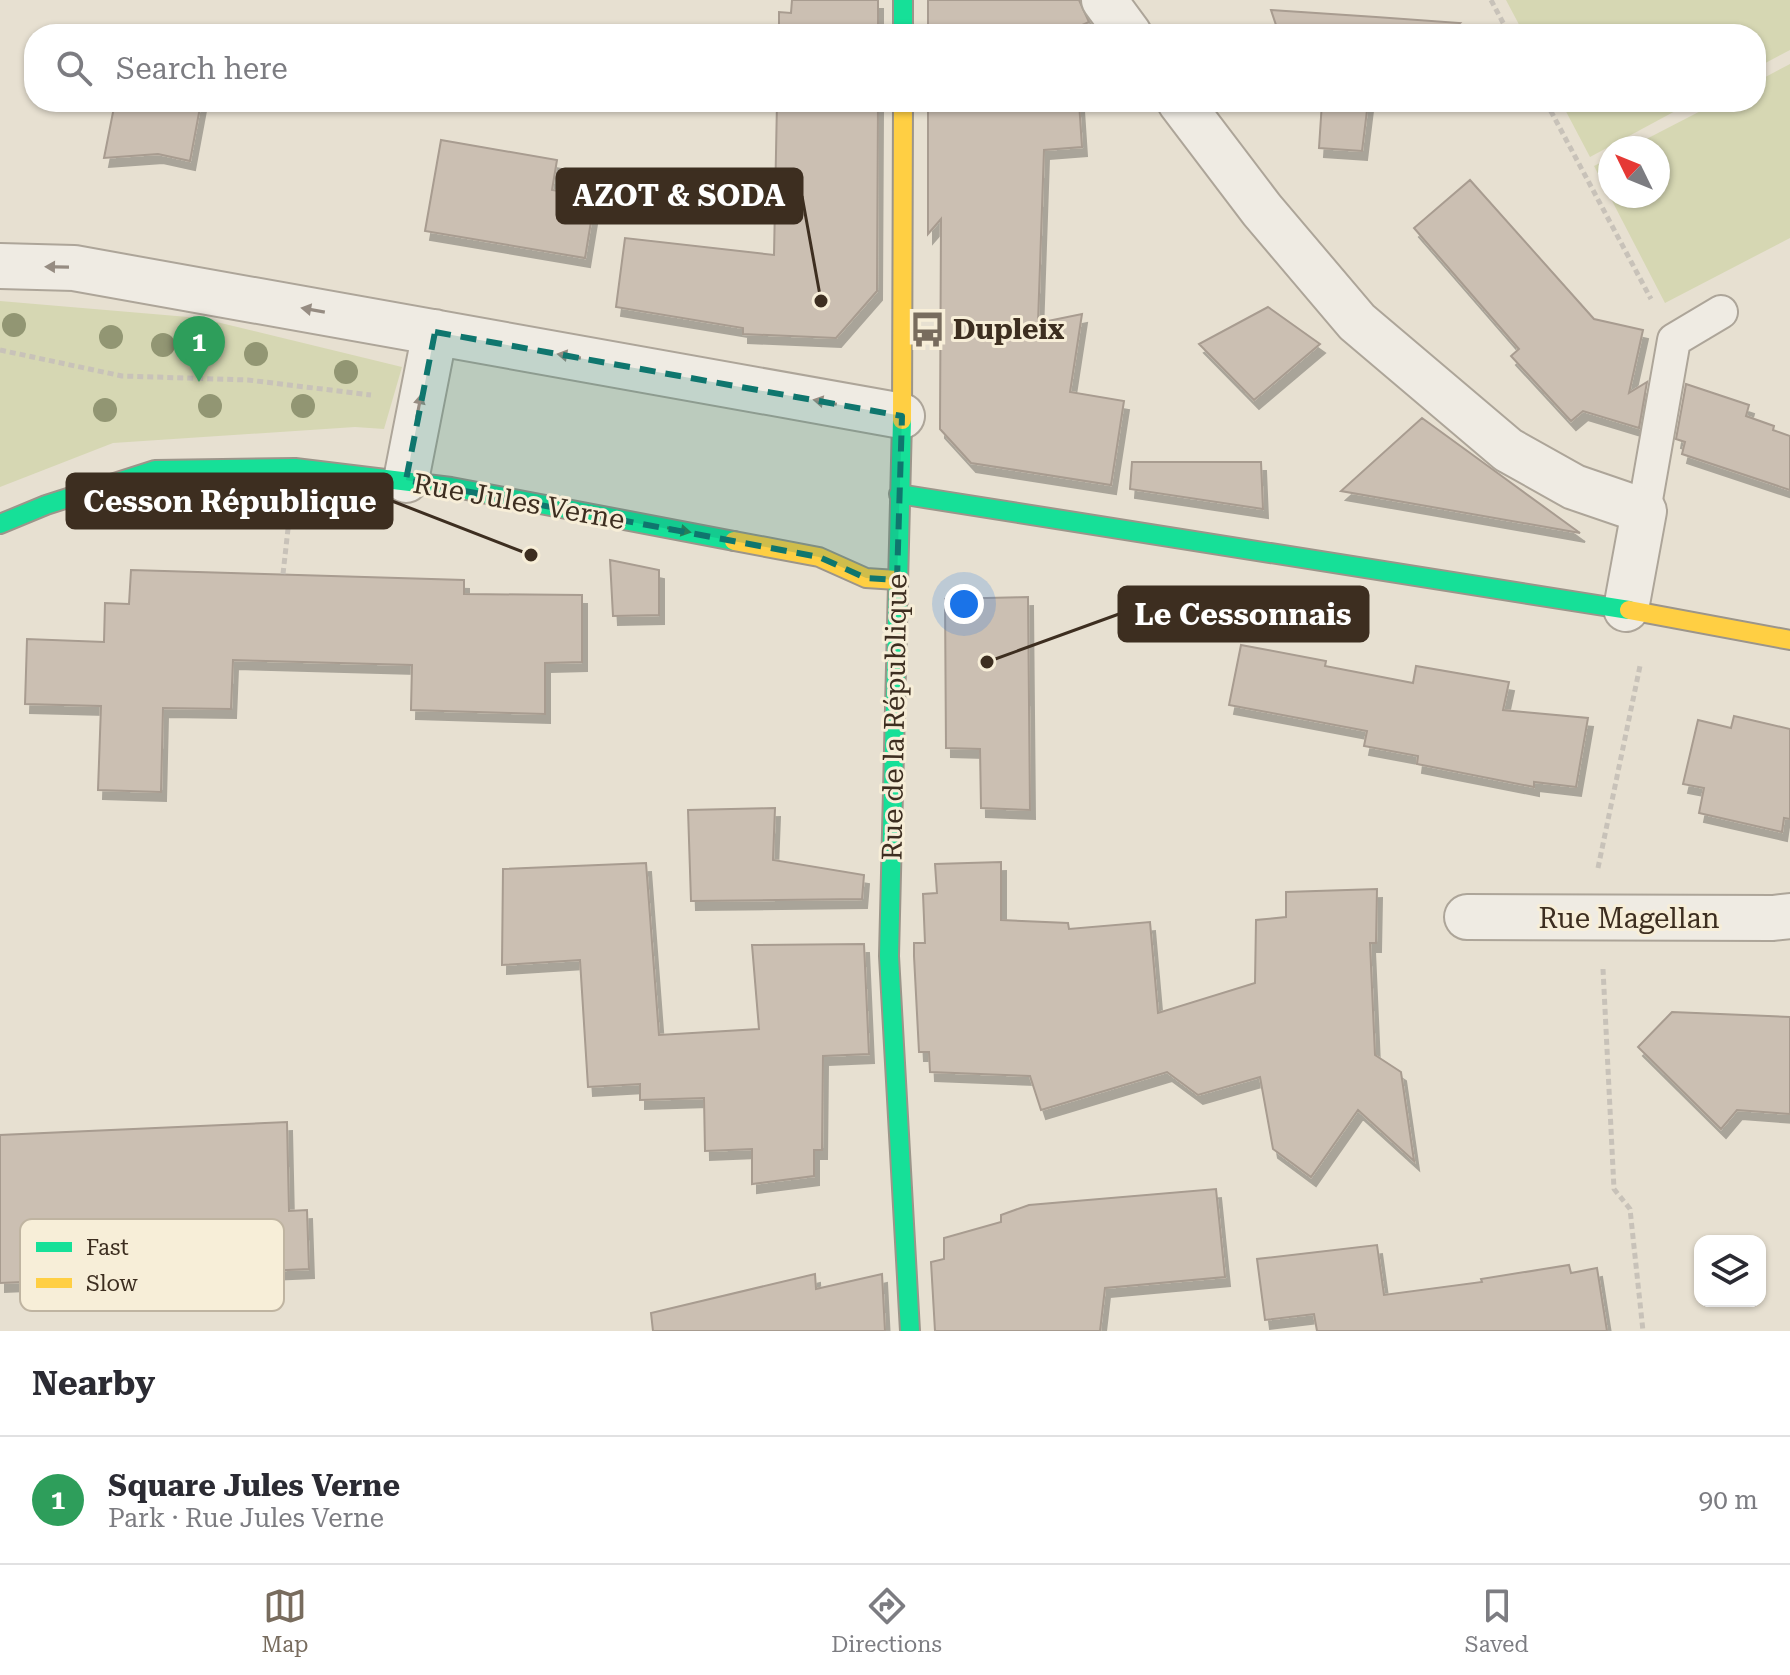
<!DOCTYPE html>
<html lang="en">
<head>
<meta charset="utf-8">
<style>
	:root { --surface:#fff; --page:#f2f2f3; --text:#2b2b33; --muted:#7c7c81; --line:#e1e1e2; --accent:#786c5e }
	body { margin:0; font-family:"Roboto Serif",serif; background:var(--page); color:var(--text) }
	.controls { position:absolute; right:24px; bottom:24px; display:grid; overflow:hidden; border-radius:16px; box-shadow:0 2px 6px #0004 }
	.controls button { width:72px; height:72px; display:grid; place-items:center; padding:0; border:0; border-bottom:2px solid var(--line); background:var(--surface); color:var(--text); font:40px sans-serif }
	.compass { position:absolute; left:1598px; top:136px; width:72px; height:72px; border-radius:50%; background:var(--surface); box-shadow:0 2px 6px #0004; rotate:313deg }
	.you { position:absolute; left:964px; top:604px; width:28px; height:28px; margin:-20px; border:6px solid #fff; border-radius:50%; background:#1a73e8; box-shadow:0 0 0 12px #1a73e833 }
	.badge { display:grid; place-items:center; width:52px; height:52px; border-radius:50%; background:var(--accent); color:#fff; font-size:26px; font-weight:700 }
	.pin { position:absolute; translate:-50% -66px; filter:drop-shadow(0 2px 4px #0008) }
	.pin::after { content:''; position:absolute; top:42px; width:28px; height:24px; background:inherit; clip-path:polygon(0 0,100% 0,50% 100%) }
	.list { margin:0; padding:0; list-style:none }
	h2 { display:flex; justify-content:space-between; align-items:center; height:104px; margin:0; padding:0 32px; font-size:34px }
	h2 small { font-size:26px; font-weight:400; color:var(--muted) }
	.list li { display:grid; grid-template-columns:52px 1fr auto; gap:24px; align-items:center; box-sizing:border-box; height:128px; padding:0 32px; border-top:2px solid var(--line) }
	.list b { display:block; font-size:30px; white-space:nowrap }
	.list p { margin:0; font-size:26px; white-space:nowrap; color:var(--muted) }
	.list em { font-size:26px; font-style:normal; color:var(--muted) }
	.icon { flex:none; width:44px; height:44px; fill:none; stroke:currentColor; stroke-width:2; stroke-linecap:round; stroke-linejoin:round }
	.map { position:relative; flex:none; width:1790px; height:1331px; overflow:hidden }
	.search { position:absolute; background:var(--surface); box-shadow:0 2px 6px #0004; left:24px; right:24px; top:24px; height:88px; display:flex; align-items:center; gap:20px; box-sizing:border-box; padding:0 28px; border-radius:32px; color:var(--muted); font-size:30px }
	.sheet { height:232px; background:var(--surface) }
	nav { display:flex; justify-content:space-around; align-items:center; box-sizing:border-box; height:112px; border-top:2px solid var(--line); background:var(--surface); font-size:22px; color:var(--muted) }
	nav a { display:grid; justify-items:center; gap:4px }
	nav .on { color:var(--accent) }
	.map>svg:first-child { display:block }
	.green { fill:#d6d7b3 }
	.building { fill:#cbbfb2; stroke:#a89c90; stroke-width:2; filter:url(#shadow) }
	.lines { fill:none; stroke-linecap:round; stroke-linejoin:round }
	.lane-casing { stroke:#ada599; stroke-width:36 }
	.street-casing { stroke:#ada599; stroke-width:48 }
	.fast-casing { stroke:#9c958a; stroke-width:22 }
	.slow-casing { stroke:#9c958a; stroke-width:22 }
	.path { stroke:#c8c2b9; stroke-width:5; stroke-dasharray:6 4; stroke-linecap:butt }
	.lane { stroke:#efebe3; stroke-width:32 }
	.street { stroke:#efebe3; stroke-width:44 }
	.fast { stroke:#16e098; stroke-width:18 }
	.slow { stroke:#ffcf43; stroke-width:18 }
	.tree { fill:#929673 }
	.oneway { fill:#968c82 }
	.oneway2 { fill:#2b7e56 }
	.marked { fill:#0f766e; fill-opacity:0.2; stroke:#0f766e; stroke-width:6; stroke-dasharray:16 10; stroke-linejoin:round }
	.labels { text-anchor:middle; stroke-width:6; stroke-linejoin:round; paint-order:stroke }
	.poi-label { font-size:28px; font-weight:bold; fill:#3d2e20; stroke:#f7eed8; text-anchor:start }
	.street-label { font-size:28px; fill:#3d2e20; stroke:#f7eed8 }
	.key { fill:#f7eed8; stroke:#bfb4a1; stroke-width:2 }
	.key-label { font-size:22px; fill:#3d2e20 }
	.leader { fill:none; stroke:#3d2e20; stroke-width:3 }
	.callout-dot { fill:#3d2e20; stroke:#f7eed8; stroke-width:3 }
	.callout { fill:#3d2e20; stroke:#3d2e20; stroke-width:3 }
	.callout-label { font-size:30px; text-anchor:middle; font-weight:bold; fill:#fff }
</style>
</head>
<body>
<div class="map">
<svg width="1790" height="1331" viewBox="0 0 1790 1331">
	<defs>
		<filter id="shadow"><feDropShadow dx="5" dy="9" stdDeviation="0" flood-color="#0004"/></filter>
	</defs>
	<rect width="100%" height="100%" fill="#e7e0d1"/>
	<!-- green -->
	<path class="green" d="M1506 0H1790V50L1756 68V34H1524Z
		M1790 64V238L1665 303 1594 166 1610 158V196H1658V148H1629L1718 102H1756V82Z
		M1561 102H1692L1590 157Z
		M0 301 200 318 402 367 384 429 355 427 113 443 0 487Z"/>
	<!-- building -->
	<path class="building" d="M792 0H878V34H779V12L791 13Z
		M928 0H1079L1089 22 1062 34H928Z
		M1271 10 1376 17 1460 23 1448 34H1279Z
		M115 102H201L190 161 158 154 104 158Z
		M777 102H878L877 291 836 338 743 334V328L616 307 625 238 774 255Z
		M928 102H1079L1082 147 1044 150 1038 323 1082 314 1070 392 1124 401 1111 485 971 463 940 429 941 219 928 234Z
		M1322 102H1368L1362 151 1319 148Z
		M441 140 557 160 552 190 595 197 585 258 425 231Z
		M1470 180 1594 319 1643 330 1629 393 1647 382 1639 428 1583 411 1571 421 1511 356 1519 349 1414 228Z
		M1268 307 1320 344 1254 400 1199 344Z
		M1686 384 1749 405 1746 416 1774 426 1773 430 1790 436V490L1682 454 1685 442 1676 439Z
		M1422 418 1492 469 1580 533 1341 491Z
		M1132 462H1261L1263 509 1130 489Z
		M610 560 659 570V615L613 616Z
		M131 570 464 580V594L582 595V662L545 663V714L411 710 412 665 233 660 231 709 163 708 161 792 98 790 101 706 25 704 27 639 104 642 105 603 129 604Z
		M1028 597 1030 810 981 808 980 749 946 748 945 599Z
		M1241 645 1326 661 1325 666 1413 683 1416 666 1509 682 1503 710 1588 718 1576 787 1534 782V787L1417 764 1418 756 1364 746 1367 731 1229 705Z
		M1734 716 1790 729V819L1784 818 1782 832 1699 813 1704 788 1683 784 1698 720 1731 728Z
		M775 808 773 860 864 875 862 899 691 901 688 810Z
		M1001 862V920L1068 923 1069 929 1150 922 1158 1013 1255 983 1256 920 1286 917V892L1377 889 1376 943H1370L1375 1055 1401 1072 1414 1161 1358 1110 1311 1177 1273 1149 1260 1077 1198 1095 1167 1072 1041 1110 1030 1076 930 1072 929 1052H919L914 956V943H925L923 894 937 893 935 864Z
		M646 863 659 1035 759 1029 752 945 864 944 869 1054 823 1056 822 1150H814V1176L752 1184V1149L705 1151 704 1098 640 1100V1084L588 1087 580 960 502 965 503 869Z
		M1672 1012 1790 1017V1114L1737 1110 1721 1129 1638 1047Z
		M287 1122 289 1211 307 1210 309 1269 0 1283V1135Z
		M1216 1189 1225 1277 1105 1288 1100 1331H935L931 1262 944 1259V1238L1001 1222V1215L1029 1205Z
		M1377 1245 1384 1295 1482 1282 1481 1279 1569 1265 1571 1273 1597 1268 1607 1331H1317L1314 1314 1265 1320 1257 1259Z
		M815 1274 816 1289 882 1274 885 1331H653L651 1313Z"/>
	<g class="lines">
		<defs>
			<path id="lane" d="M1644 511 1674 340 1721 312"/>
			<path id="street" d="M1104 0 1129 34
				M1180 102 1262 210 1357 322 1508 450 1574 487 1644 511 1626 609
				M0 266 74 268 902 416
				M406 480 435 332
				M1467 917 1773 918 1790 916"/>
			<path id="fast" d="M903 0V34
				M902 420 889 956 910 1331
				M899 494 1629 610
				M0 524 46 505 155 470 295 468 451 487 734 541"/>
			<path id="slow" d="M902 420 903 102
				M734 541 819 557 866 578 897 580
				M1629 610 1790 640"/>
		</defs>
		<!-- lane casing -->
		<use href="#lane" class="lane-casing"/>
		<!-- street casing -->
		<use href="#street" class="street-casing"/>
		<!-- fast casing -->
		<use href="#fast" class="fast-casing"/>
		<!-- slow casing -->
		<use href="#slow" class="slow-casing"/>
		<!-- path -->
		<path class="path" d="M1491 0 1509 34
			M1546 102 1651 299
			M0 350 122 376 248 380 371 395
			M283 574 289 520
			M1598 868 1640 666
			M1603 969 1614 1189 1630 1209 1643 1331"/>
		<!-- lane -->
		<use href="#lane" class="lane"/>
		<!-- street -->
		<use href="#street" class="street"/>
		<!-- fast -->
		<use href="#fast" class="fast"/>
		<!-- slow -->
		<use href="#slow" class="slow"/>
	</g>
	<!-- trees -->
	<g class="tree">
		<circle cx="14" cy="325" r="12"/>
		<circle cx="111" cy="337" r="12"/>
		<circle cx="163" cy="345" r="12"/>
		<circle cx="256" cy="354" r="12"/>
		<circle cx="346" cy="372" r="12"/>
		<circle cx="210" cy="406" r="12"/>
		<circle cx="303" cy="406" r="12"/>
		<circle cx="105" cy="410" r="12"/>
	</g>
	<!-- one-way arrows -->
	<defs><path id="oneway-solid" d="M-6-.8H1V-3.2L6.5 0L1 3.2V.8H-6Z" transform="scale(2)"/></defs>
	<g class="oneway">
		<use href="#oneway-solid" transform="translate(57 267) rotate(-179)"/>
		<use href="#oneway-solid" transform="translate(313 310) rotate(-170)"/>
		<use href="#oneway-solid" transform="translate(569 356) rotate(-170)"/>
		<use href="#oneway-solid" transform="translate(825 402) rotate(-169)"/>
		<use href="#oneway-solid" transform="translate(419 406) rotate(-79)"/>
	</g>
	<use class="oneway2" href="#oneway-solid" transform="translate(679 530) rotate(11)"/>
	<!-- marked area -->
	<path class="marked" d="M435 332 902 416 897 580 866 578 819 557 406 480Z"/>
	<!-- icons -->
	<defs>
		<symbol id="bus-bare" viewBox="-9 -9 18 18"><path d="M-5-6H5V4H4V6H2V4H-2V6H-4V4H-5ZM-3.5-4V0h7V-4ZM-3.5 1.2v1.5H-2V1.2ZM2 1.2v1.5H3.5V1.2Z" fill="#786c5e" stroke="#f7eed8" stroke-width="2.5" paint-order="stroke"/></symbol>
	</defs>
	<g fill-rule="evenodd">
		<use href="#bus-bare" x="902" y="304" width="51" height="51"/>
	</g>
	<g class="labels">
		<!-- poi labels -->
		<g class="poi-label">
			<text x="953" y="339">Dupleix</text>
		</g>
		<!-- street labels -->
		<g class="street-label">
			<text transform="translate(519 501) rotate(10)" y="10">Rue Jules Verne</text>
			<text transform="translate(894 717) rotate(-89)" y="10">Rue de la République</text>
			<text x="1629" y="928">Rue Magellan</text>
		</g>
	</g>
	<!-- legend -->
	<rect x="20" y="1219" width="264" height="92" rx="12" class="key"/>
	<rect x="36" y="1242" width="36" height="10" fill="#16e098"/>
	<rect x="36" y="1278" width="36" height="10" fill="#ffcf43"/>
	<g class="key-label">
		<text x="86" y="1255">Fast</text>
		<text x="86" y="1291">Slow</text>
	</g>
	<!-- callouts -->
	<path class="leader" d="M821 301L802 196M531 555L392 501M987 662L1119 614"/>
	<g class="callout-dot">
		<circle cx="821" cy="301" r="8"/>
		<circle cx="531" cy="555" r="8"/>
		<circle cx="987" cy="662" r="8"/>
	</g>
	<g class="callout">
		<rect x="557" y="169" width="245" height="54" rx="8"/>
		<rect x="67" y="474" width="325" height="54" rx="8"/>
		<rect x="1119" y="587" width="249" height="54" rx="8"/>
	</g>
	<g class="callout-label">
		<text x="679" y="206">AZOT &amp; SODA</text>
		<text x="230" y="512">Cesson République</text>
		<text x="1243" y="625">Le Cessonnais</text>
	</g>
</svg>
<div class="controls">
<button><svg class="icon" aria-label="layers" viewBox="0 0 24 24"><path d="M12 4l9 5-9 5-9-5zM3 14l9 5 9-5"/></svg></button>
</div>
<svg class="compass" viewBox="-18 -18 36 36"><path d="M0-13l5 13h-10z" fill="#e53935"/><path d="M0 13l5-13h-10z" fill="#7c7c81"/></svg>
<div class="you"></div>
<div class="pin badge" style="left:199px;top:382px;background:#2e9e5b">1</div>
<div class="search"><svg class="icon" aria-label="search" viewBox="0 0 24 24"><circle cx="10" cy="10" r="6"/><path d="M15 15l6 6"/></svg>Search here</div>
</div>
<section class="sheet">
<h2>Nearby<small></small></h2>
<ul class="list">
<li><span class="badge" style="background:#2e9e5b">1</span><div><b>Square Jules Verne</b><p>Park · Rue Jules Verne</p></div><em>90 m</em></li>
</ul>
</section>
<nav>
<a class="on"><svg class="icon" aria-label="map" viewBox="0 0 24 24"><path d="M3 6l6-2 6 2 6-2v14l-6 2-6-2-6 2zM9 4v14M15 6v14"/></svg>Map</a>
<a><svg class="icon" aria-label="directions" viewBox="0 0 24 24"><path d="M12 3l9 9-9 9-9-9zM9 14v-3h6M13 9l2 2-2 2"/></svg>Directions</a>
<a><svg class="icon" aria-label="saved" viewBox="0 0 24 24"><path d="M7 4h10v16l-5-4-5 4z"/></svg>Saved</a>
</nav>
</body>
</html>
